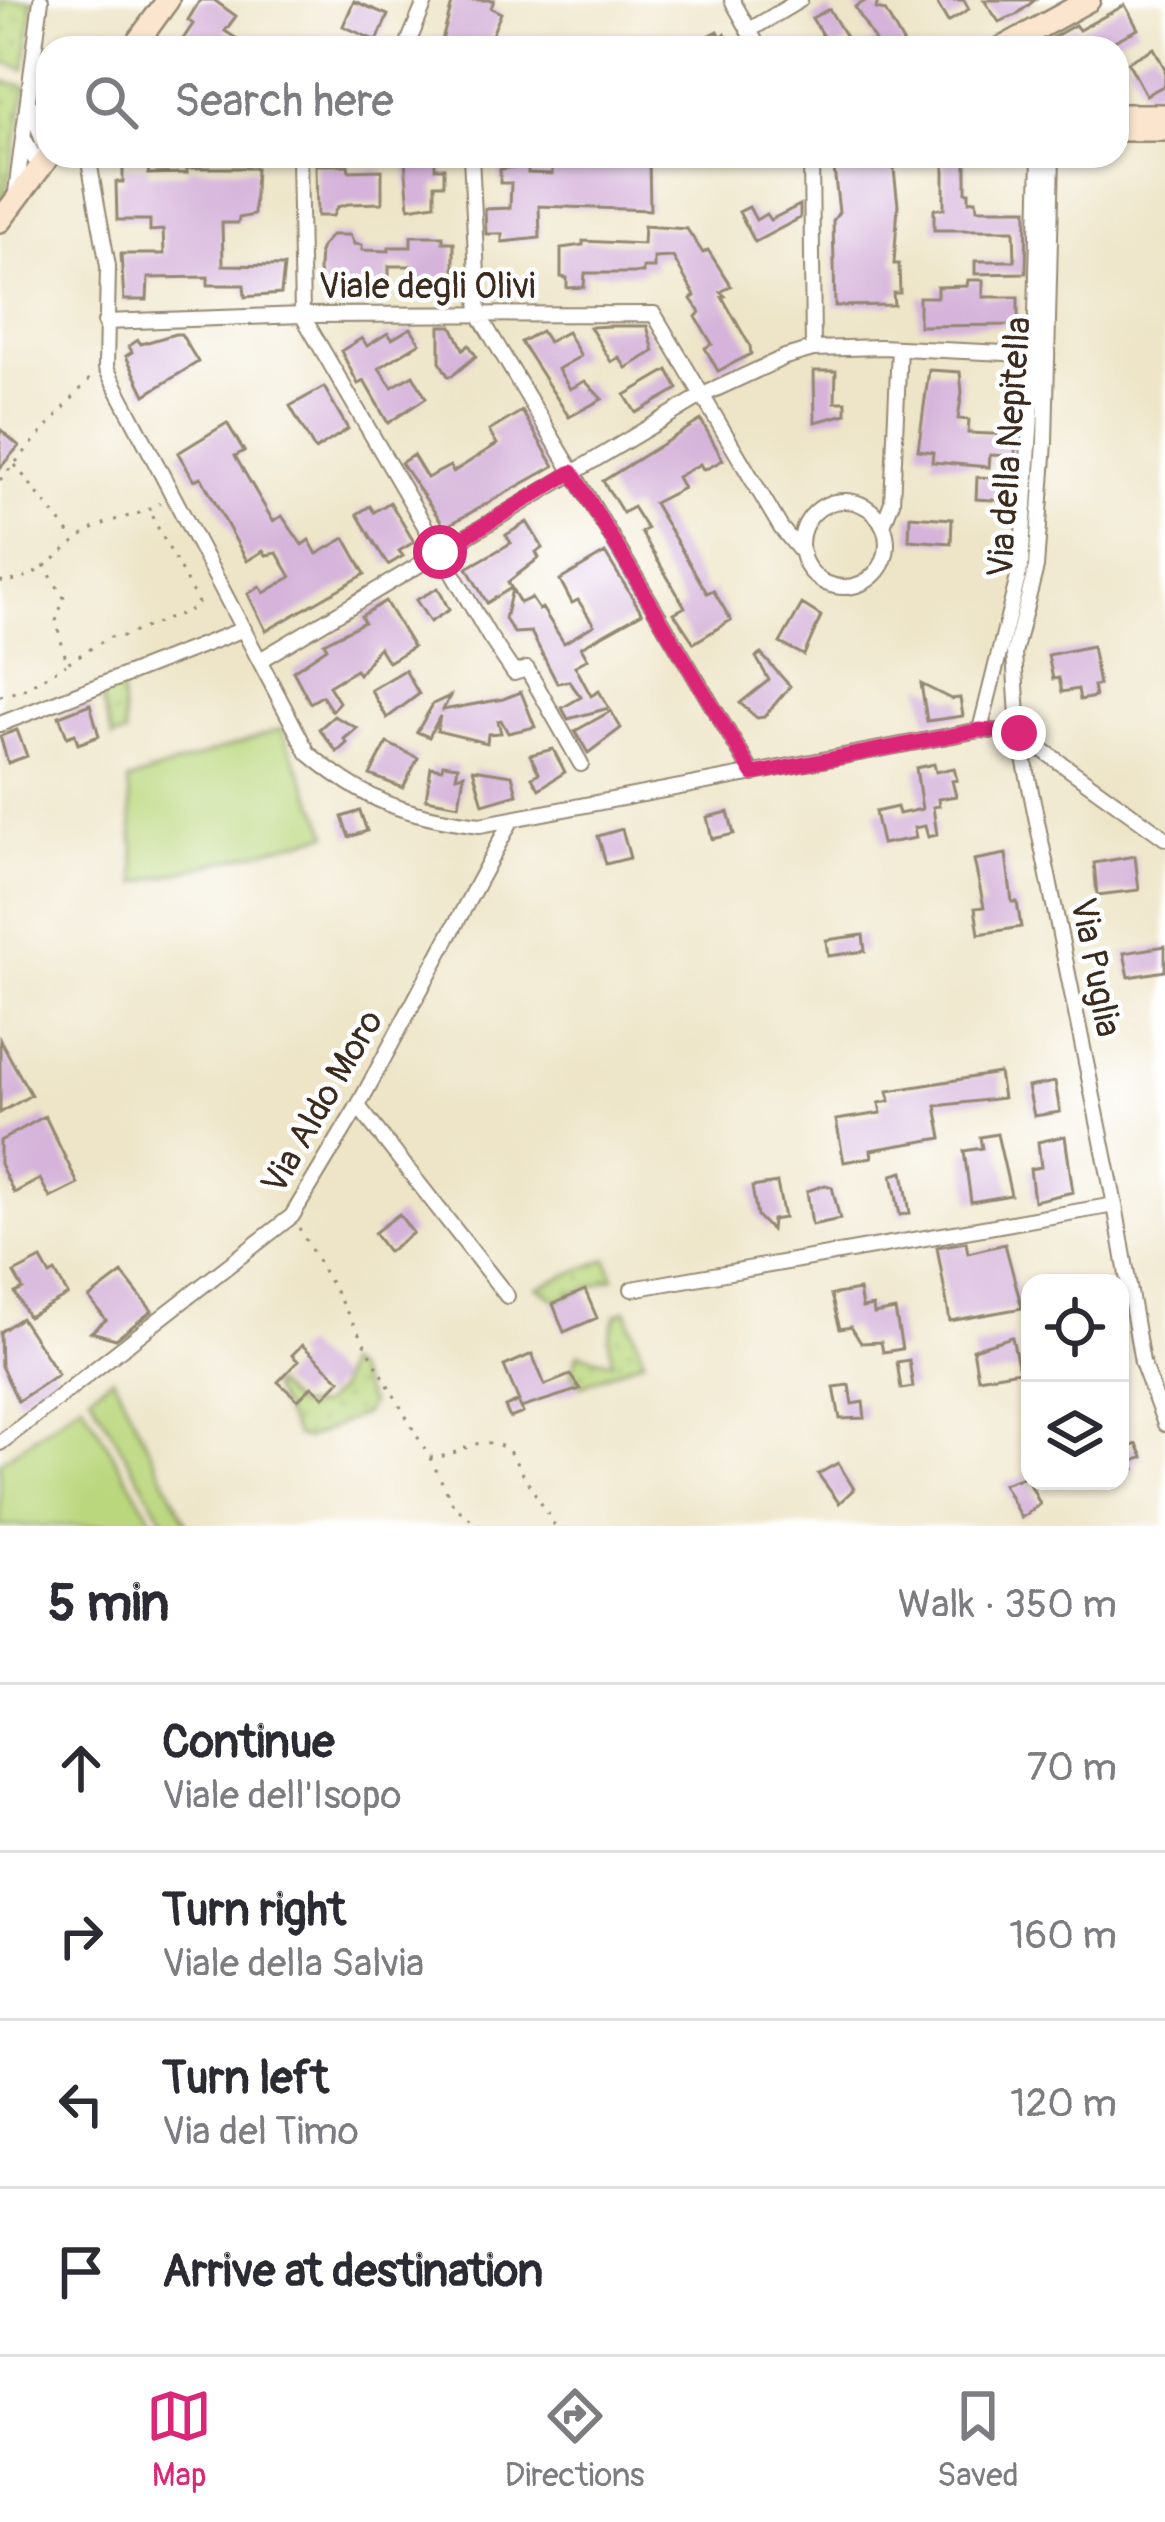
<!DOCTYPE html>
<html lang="en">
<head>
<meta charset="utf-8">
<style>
	:root { --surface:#fff; --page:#f2f2f3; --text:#2b2b33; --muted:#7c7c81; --line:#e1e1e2; --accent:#db2777 }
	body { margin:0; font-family:Pangolin,sans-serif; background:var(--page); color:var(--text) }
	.controls { position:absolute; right:36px; bottom:36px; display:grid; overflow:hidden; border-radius:24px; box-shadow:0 3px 9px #0004 }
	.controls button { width:108px; height:108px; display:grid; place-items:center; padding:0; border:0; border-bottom:3px solid var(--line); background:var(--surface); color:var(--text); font:60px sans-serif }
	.stop { position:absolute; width:36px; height:36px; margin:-27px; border:9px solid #db2777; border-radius:50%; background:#fff }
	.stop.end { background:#db2777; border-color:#fff; box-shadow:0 3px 12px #0008 }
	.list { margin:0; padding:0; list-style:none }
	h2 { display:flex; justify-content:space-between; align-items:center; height:156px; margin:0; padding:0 48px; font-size:51px }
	h2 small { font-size:39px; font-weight:400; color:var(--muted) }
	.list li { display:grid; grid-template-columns:78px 1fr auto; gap:36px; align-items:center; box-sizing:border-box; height:168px; padding:0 48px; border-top:3px solid var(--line) }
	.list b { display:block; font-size:45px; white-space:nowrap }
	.list p { margin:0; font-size:39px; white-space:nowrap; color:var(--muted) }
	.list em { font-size:39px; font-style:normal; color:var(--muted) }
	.icon { flex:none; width:66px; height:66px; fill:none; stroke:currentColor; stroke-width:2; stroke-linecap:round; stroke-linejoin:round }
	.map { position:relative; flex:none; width:1165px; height:1526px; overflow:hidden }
	.search { position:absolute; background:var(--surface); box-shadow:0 3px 9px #0004; left:36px; right:36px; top:36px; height:132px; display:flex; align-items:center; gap:30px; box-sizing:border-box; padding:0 42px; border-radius:36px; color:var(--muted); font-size:45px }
	.sheet { height:828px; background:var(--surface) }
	nav { display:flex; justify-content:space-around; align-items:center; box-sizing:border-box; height:168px; border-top:3px solid var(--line); background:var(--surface); font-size:33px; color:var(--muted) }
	nav a { display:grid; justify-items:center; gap:6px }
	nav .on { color:var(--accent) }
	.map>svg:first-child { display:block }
	.grass { fill:#bad77d; stroke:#7a804e; stroke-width:3 }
	.garden { fill:url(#garden-dots); stroke:#7a804e; stroke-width:3 }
	.building { fill:#d5b3da }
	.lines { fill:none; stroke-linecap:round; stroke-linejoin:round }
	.street-casing { stroke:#948873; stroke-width:18 }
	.secondary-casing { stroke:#948873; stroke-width:26 }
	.path { stroke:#948873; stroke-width:3; stroke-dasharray:3 9; stroke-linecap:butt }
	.street { stroke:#fff; stroke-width:14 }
	.secondary { stroke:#fbe5cf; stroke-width:21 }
	.route { stroke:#db2777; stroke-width:15 }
	.labels { text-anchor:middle; stroke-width:9; stroke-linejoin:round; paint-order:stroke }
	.street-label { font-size:36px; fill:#3b2a1e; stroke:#fff }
</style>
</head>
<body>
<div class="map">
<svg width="1165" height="1526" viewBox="0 0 1165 1526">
	<defs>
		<pattern id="garden-dots" width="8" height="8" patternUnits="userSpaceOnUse" patternTransform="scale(3)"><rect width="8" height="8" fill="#bad77d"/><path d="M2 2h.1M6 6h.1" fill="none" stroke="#a1b96c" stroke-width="1.8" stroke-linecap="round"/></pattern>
	</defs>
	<rect width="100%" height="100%" fill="#fff"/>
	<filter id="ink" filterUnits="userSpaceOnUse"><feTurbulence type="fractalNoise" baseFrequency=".00833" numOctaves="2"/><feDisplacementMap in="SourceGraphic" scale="24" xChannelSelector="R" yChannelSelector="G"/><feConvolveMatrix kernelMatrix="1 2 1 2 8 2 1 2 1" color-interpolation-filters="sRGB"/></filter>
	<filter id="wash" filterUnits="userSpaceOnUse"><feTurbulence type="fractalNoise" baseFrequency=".004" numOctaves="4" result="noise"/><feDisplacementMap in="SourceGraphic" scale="48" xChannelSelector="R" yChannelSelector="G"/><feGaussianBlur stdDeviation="2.7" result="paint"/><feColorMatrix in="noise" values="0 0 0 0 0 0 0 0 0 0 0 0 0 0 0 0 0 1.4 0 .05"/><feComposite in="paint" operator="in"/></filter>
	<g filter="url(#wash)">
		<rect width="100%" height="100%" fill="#eee5c8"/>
		<!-- grass -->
		<path class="grass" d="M281 729 329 834 137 883 128 781Z
			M113 1377 188 1526H167L90 1394Z
			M82 1402 156 1526H0V1462Z"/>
		<!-- garden -->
		<path class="garden" d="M0 0H33L25 69 0 61Z
			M0 81 26 86 5 198 0 197Z
			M121 683 125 735 112 738 101 696 102 690Z
			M607 1259 614 1278 556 1300 537 1287Z
			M626 1310 644 1359 582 1386 571 1373 578 1353 612 1362 609 1338 616 1315Z
			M344 1364 352 1369 370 1403 365 1413 306 1439 296 1436 270 1387 273 1384 296 1406H320L338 1390Z"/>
		<g id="blocks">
			<!-- building -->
			<path class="building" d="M200 0H214L236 16 225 31 251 48H177L193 24 188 20Z
				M453 0H494L491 8 501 13 489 42 483 40 480 48 456 41 453 48 441 44Z
				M867 0H878L876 9 885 11 906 48H866L875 41 855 7Z
				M935 0H964L969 9 948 22Z
				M984 0H1035L1016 15 999 22Z
				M354 1 388 15 377 41 343 26Z
				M1125 5 1138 29 1110 43 1113 48H1056L1050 39 1075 25 1079 30Z
				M829 9 849 42 838 48H830L812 18Z
				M718 31 721 37 725 34 732 48H700L706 45 703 39Z
				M1154 48 1165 69V85L1146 95 1128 62Z
				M405 160H435V168H444V184H435V204L409 208Z
				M605 160 649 161 650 210 539 206 540 238 502 242V234H486L485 209 510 208 511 183H500V169L528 165V173L552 174V164Z
				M966 160V192H969V201L976 200 977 209H1027L1026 273 975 274V261H1015L1014 230H934V209H944V161Z
				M893 161 898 205 894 264H899L900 293H893L894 305 835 306 833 221 839 212 834 169Z
				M316 165H348L349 171 382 170V203L348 204 337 207 333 216H317Z
				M123 167H149L148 174 187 173V168H256L254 215 239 218 238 223H222L223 265 284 266 281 294 245 297 244 285H208V277L148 278 147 300H124L121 254H164L163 230 150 231V220H117L116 182H123Z
				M800 205V218L755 242 739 212 749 207 756 220 766 214 770 220Z
				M644 226 687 229 703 253 708 250 731 286 721 292 725 296 722 297 750 346 751 354 718 371 705 348 712 344 696 317 700 312 691 299 695 296 673 257 654 258V268H643V273H585L584 287 567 288V278L561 277V248L583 245V241L643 244Z
				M331 235H350L354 244 362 245V250L389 251V247H411V236H443V242H454V288H444V295H413L412 266H389V291L359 293 349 288 334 296 321 286 319 271 320 249Z
				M968 280H983V297H1018V325L919 326V297H937V287L967 286Z
				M440 326H452L463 349 469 345 476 356 452 376H448L440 362Z
				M610 326H647L654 351 626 368 619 357 611 362 590 327Z
				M411 328 420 343 379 368 392 387 413 375 426 398 388 423 364 381 358 384 341 351 362 338 367 346 388 333 392 339Z
				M541 331 548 342 567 332 581 356 558 369 570 389 585 381 602 399 569 417 521 342Z
				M175 334H181L198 362 145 395 126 356 132 352 129 346 138 340 141 344Z
				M668 370 678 389 636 413 625 395Z
				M929 370 960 372 962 392 958 419 969 420 968 433 1016 435 1015 456 990 455 989 467 932 462 933 452 918 450Z
				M814 371H836L835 402H846V414L815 422Z
				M324 387 348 429 315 450 290 406Z
				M522 411 554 466 445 527 401 463 413 455 427 478 450 466 453 472 497 444 489 431Z
				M701 420 723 460 708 468 703 469 700 464 677 477 683 488 654 503 707 593 713 590 731 620 694 643 674 613 685 607 641 532 647 529 633 507 623 513 603 481Z
				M227 423 244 451 235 456 273 521 282 516 302 545 309 540 317 554 345 538 365 574 266 631 248 594 260 586 264 593 291 577 277 553 266 555 263 551 247 561 201 477 194 480 178 453Z
				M0 429 19 446 0 468Z
				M977 477 1012 479 1011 501 976 499Z
				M390 502 414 542 399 551 403 556 388 565 357 514 370 506 374 512Z
				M910 516 952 519 951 543 909 540Z
				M527 522 543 548 536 552 539 558 508 582 511 588 487 603 467 568 511 543 506 535Z
				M605 553 642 613 581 647 588 659 575 666 591 696 599 691 609 708 568 719 562 708 581 697 569 681 557 683 531 632 514 633 505 619 512 589 520 603 531 598 539 610 542 608 564 643 594 625 578 600 572 603 560 580Z
				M438 588 449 610 430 622 416 600Z
				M385 601 413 647 388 662 379 647 359 674 356 670 329 686 339 702 332 711 322 696 310 703 293 671 327 648 324 643 364 622 361 616Z
				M802 604 821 616 804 655 780 643Z
				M1092 646 1099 685 1093 686 1095 697 1080 700 1078 689 1062 692 1059 678 1053 679 1048 655Z
				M761 654 790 686 764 717 757 718 740 703 769 680 756 657Z
				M405 670 419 694 387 718 371 690Z
				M921 684 951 699 960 698 963 716 927 721Z
				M521 692 535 727 508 733 501 720 498 721 501 733 488 734 487 743 437 731 440 716 429 737 417 732 433 704 450 696 443 710 503 699Z
				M90 704 99 736 78 744 75 734 67 737 59 716Z
				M611 711 621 728 588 753 575 731Z
				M334 716 357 728 344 739 347 743 337 752 319 729Z
				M17 730 27 756 8 763 0 736Z
				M387 743 418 758 403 788 370 775Z
				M553 749 565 772 539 789 532 777 539 773 530 755Z
				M443 764 458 766 456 776 464 774 459 805 426 799 431 767 442 769Z
				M934 764 936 772 954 768 957 780 952 781 956 796 938 799 939 806 933 807 937 835 928 837 925 826 914 828 916 838 882 844 875 812 897 807 899 814 922 809 916 768Z
				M473 769 512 775 517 794 483 804Z
				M360 811 367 831 349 837 342 817Z
				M728 812 734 834 712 839 707 817Z
				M622 829 630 858 606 864 598 836Z
				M1006 854 1012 902H1017L1021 927 979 934 975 908 984 907 974 860Z
				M1135 856 1139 890 1097 895 1094 863Z
				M863 935 865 951 828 956 826 940Z
				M1165 946V971L1129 977 1124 953Z
				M0 1040 31 1095 0 1113Z
				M999 1073 1003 1098 936 1106 942 1138 871 1150 872 1157 844 1162 836 1120 881 1113 879 1103 890 1101 888 1091Z
				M1055 1082 1060 1112 1034 1116 1028 1087Z
				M45 1116 78 1184 50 1198 40 1179 14 1193 0 1164V1141Z
				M997 1134 1011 1195 971 1202 964 1151 982 1148 980 1137Z
				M1065 1136 1073 1192 1034 1201 1030 1169 1041 1167 1038 1142Z
				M903 1172 910 1213 900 1215 892 1175Z
				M777 1183 784 1218 772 1220 771 1230 757 1216 752 1187Z
				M825 1185 832 1187 840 1219 812 1225 807 1191Z
				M399 1214 413 1233 388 1252 374 1233Z
				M966 1242 968 1253 1005 1244 1022 1308 950 1321 937 1247Z
				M41 1259 50 1275 55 1272 68 1295 28 1317 15 1293 23 1289 14 1273Z
				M122 1273 152 1311 116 1339 91 1332 106 1320 89 1298Z
				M585 1290 597 1318 564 1332 553 1304Z
				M859 1290 862 1308 873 1306 874 1314 895 1310 902 1349 883 1352 881 1342 861 1343 851 1327 840 1329 831 1295Z
				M21 1318 58 1374 18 1401 1 1366 0 1332Z
				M1012 1337 1019 1371 978 1378 973 1349Z
				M302 1345 340 1380 324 1397 312 1386 298 1400 278 1382 298 1361 292 1355Z
				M532 1354 545 1385 570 1375 580 1389 521 1408 519 1403 523 1413 510 1418 505 1407 519 1401 504 1366Z
				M909 1360 913 1387 901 1389 897 1362Z
				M849 1385 852 1404 863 1402 865 1418 840 1419 834 1387Z
				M1120 1435 1126 1449 1137 1444 1143 1457 1132 1462 1135 1469 1120 1476Z
				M838 1463 854 1489 839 1503 818 1474Z
				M1026 1476 1040 1504 1021 1518 1003 1484Z"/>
		</g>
	</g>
	<g filter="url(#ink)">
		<use href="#blocks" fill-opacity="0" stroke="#948873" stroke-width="3"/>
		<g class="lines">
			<defs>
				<path id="street" d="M732 0 759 48
					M748 31 800 0
					M406 48 426 0
					M26 142 34 158 48 156 31 106
					M88 156 108 266 106 368 308 753C365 801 406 816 480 825L980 730 1019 733
					M299 156 302 315 489 636 514 673 527 669 581 764
					M471 156 479 315 753 774
					M811 156 813 349
					M1052 156 1045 442 1036 567 1014 653 1019 733 1115 1205 1142 1362 1165 1424
					M15 200 41 0
					M105 322 302 315 654 314 781 528 803 554
					M801 544a43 43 0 1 1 86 0a43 43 0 1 1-86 0Z
					M883 525 892 502 899 348
					M260 660 703 395 785 357 813 349 880 347 1047 355
					M0 724 244 629
					M980 730 1021 565 1035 355 1040 156
					M1019 733 1165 838
					M358 1106 507 1296
					M632 1289 1115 1205
					M0 1443 292 1216 358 1106 512 819"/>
				<path id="secondary" d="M133 48 168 0
					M1002 48 1089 0
					M1117 115H1165
					M1117 130H1165
					M0 221 49 156"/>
			</defs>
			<!-- street casing -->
			<use href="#street" class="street-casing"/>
			<!-- secondary casing -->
			<use href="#secondary" class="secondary-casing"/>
			<!-- path -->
			<path class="path" d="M15 465 72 537
				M0 480 94 374
				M44 565 64 598 56 621 67 663 110 637 124 636 193 609 198 603 149 511
				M0 581C39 585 66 542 97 527 118 516 141 517 160 503
				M0 696 23 690 66 664
				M299 1228 429 1457C460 1460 478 1428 509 1451L555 1526
				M430 1458 454 1506 479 1526"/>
			<!-- street -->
			<use href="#street" class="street"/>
			<!-- secondary -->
			<use href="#secondary" class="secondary"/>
		</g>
	</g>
	<g class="lines" filter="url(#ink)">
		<!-- route -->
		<path class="route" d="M440 552 572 472 753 774 980 730 1019 733"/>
	</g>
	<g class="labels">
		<!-- street labels -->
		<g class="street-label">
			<text x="427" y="298">Viale degli Olivi</text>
			<text transform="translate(1008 447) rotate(-86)" y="13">Via della Nepitella</text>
			<text transform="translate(1097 967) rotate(79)" y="13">Via Puglia</text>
			<text transform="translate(321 1101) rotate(-60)" y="13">Via Aldo Moro</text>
		</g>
	</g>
</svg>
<div class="controls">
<button><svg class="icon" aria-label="locate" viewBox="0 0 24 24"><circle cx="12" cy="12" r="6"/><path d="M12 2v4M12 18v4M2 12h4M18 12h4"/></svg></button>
<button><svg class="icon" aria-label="layers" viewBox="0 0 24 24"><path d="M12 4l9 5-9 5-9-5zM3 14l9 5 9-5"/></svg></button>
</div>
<div class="stop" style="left:440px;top:552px"></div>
<div class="stop end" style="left:1019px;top:733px"></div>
<div class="search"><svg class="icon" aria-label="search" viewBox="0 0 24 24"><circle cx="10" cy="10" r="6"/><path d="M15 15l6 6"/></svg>Search here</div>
</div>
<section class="sheet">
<h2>5 min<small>Walk · 350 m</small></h2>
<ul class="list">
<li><svg class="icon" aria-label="ahead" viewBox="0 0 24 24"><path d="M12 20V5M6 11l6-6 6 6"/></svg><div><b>Continue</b><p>Viale dell'Isopo</p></div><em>70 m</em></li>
<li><svg class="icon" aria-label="right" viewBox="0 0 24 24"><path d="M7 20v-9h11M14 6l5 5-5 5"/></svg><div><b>Turn right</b><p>Viale della Salvia</p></div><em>160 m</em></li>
<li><svg class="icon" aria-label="left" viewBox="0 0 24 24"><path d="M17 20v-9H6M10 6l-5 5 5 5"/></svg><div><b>Turn left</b><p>Via del Timo</p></div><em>120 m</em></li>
<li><svg class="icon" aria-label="arrive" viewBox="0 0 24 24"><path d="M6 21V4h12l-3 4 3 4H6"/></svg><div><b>Arrive at destination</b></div></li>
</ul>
</section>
<nav>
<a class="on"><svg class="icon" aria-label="map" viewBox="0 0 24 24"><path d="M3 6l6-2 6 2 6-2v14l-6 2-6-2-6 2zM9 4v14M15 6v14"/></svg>Map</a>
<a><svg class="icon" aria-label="directions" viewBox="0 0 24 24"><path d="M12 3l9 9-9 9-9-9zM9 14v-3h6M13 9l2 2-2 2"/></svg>Directions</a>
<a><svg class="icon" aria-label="saved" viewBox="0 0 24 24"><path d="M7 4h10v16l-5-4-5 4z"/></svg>Saved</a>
</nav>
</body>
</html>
